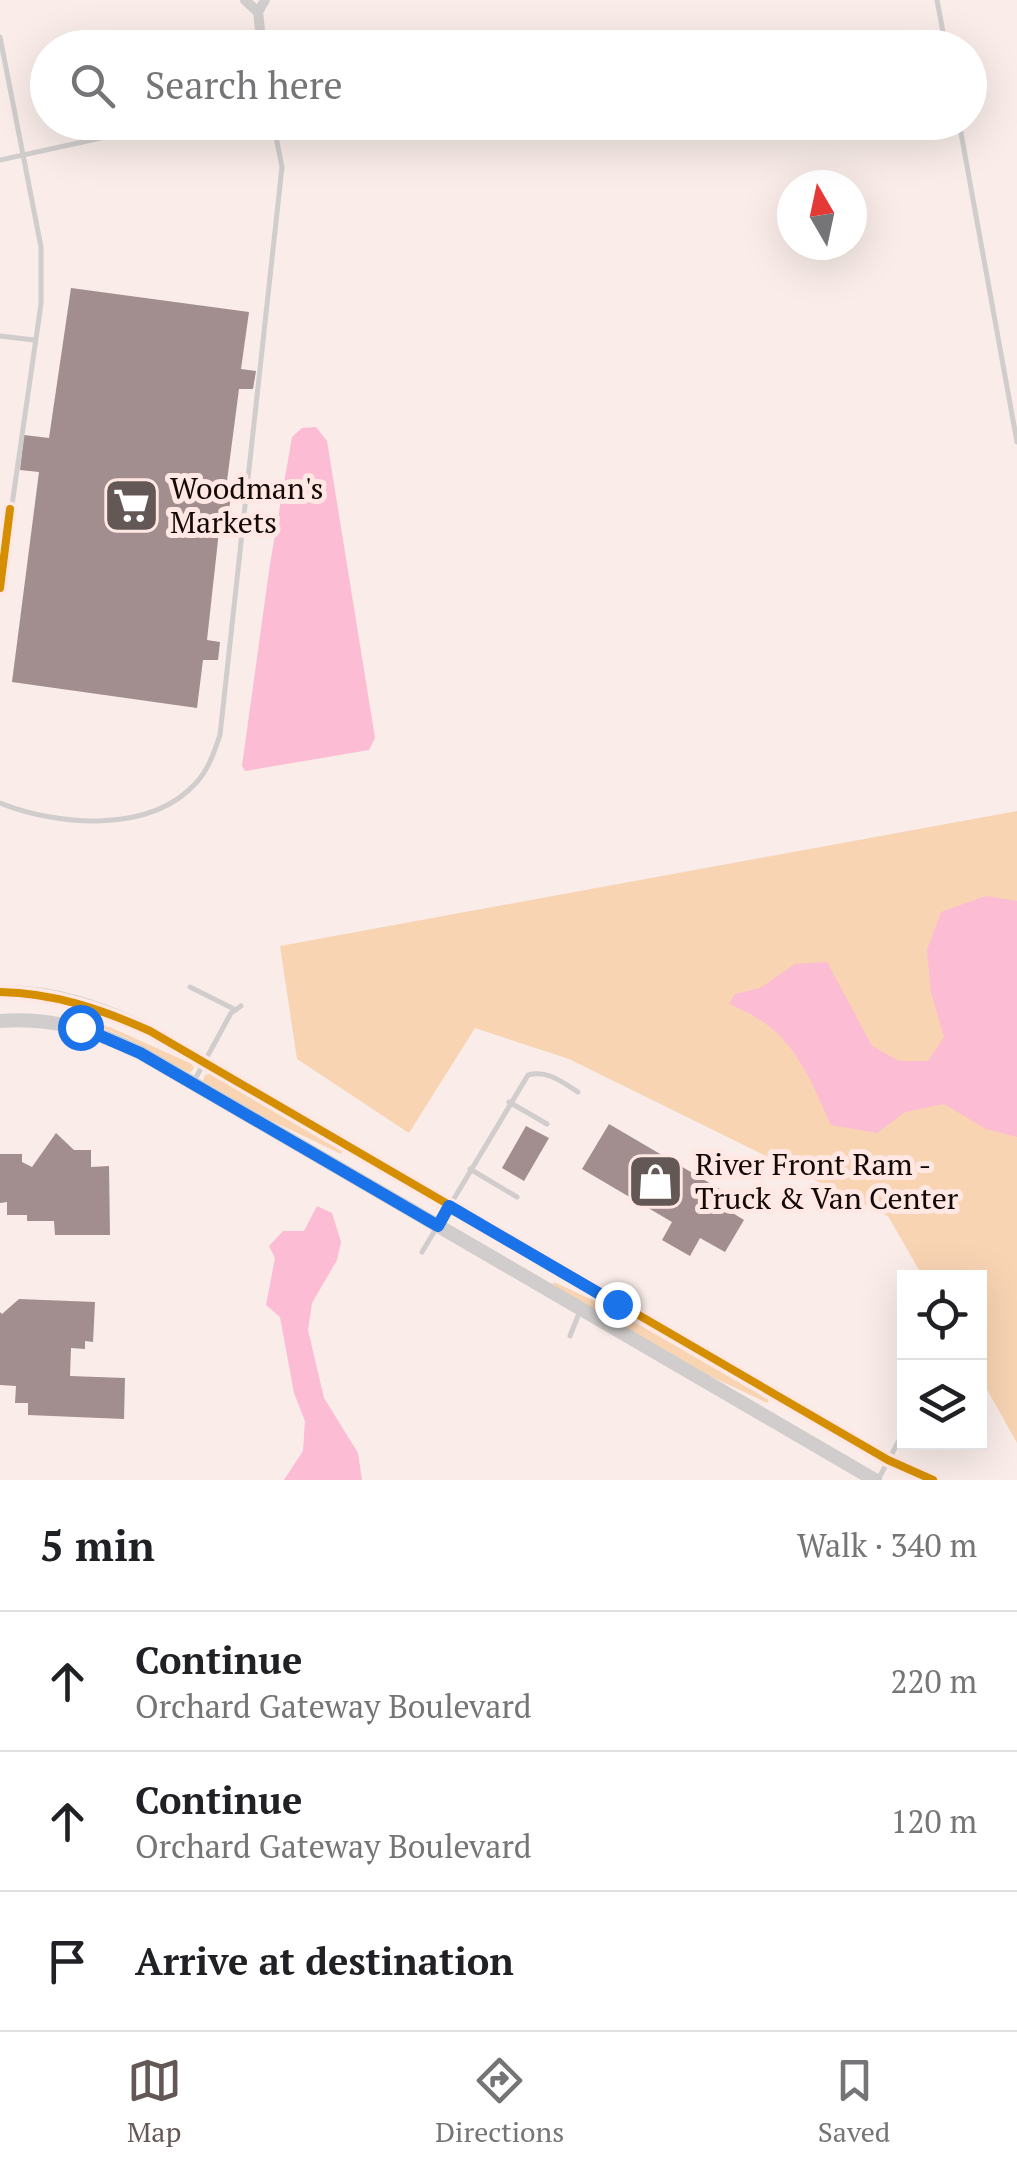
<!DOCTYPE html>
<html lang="en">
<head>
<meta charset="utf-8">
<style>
	:root { --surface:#fff; --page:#f2f2f2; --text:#202124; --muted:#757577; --line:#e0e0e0; --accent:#645856 }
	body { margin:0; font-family:"PT Serif",serif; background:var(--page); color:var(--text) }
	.controls { position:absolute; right:30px; bottom:30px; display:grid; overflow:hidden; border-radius:0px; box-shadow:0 10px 40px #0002 }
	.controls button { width:90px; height:90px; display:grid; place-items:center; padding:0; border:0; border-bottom:2px solid var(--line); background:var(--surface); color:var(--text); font:50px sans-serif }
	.compass { position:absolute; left:777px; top:170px; width:90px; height:90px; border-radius:50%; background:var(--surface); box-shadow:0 10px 40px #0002; rotate:351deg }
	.stop { position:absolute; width:30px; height:30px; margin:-22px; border:8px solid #1a73e8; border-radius:50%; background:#fff }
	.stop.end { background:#1a73e8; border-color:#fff; box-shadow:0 2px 10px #0008 }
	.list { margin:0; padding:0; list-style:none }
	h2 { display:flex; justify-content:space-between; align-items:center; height:130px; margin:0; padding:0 40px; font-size:42px }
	h2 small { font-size:32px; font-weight:400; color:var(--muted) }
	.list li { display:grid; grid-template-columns:65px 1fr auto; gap:30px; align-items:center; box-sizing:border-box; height:140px; padding:0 40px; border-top:2px solid var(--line) }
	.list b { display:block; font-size:38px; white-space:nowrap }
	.list p { margin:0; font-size:32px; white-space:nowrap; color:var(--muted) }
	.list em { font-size:32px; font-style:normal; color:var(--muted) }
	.icon { flex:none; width:55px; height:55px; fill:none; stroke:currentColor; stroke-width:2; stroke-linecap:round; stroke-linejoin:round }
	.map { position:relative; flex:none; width:1017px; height:1480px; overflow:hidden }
	.search { position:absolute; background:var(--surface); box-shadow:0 10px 40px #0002; left:30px; right:30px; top:30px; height:110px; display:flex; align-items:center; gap:25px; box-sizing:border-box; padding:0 35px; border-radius:55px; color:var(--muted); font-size:38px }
	.sheet { height:550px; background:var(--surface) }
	nav { display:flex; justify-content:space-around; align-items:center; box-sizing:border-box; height:140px; border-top:2px solid var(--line); background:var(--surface); font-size:28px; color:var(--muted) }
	nav a { display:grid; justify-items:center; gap:5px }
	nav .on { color:var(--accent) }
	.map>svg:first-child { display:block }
	.green { fill:#f8d4b3 }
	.water { fill:#fbbcd4 }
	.building { fill:#a28d8f }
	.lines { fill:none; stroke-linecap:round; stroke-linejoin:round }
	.service { stroke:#d1cdcd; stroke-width:5 }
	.minor { stroke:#d1cdcd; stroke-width:10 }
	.tertiary { stroke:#d1cdcd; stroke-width:14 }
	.bus-1-casing { stroke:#ffe8e3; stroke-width:15 }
	.bus-1 { stroke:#d58e01; stroke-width:8 }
	.route { stroke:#1a73e8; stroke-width:12 }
	.labels { text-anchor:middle; stroke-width:10; stroke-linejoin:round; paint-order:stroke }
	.poi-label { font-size:30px; fill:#140907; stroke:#ffe8e3; text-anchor:start }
</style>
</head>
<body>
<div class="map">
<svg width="1017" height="1480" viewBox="0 0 1017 1480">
	<rect width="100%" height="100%" fill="#f9ece9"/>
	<!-- green -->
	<path class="green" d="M1017 811V1443L980 1377V1278L923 1277 888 1216 569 1059 475 1028 409 1133 297 1059 280 946Z
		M76 1017 112 1028 192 1064 194 1068 190 1073 127 1038Z
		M210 1074 342 1151 341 1154 270 1120 203 1081 205 1075Z
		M554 1282 612 1309 769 1400 767 1403 708 1375 552 1285Z"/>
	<!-- water -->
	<path class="water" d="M316 427 327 441 375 738 369 750 245 771 242 766 270 564 292 437 302 428Z
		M986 896 1017 901V1137L986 1129 944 1104 905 1112 877 1133 831 1125C805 1068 791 1028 729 1004L735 994 760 988 795 964 827 962 872 1046 899 1061H928L944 1037 931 992 927 950 941 912Z
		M317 1206 332 1213 341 1242 337 1260 312 1303 308 1330 324 1398 358 1453 362 1480H284L303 1451 305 1421 294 1393 280 1317 266 1305 275 1258 269 1246 283 1231H304Z"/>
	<!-- building -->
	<path class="building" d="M71 288 249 312 241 369 256 371 253 389H239L225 496H231L226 531H219L207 640 220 642 218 660H203L197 708 12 682 39 472 20 470 24 435 49 438Z
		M609 1124 730 1195 723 1207 744 1220 725 1252 700 1238 690 1256 662 1240 672 1222 582 1169Z
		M526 1126 549 1138 524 1181 502 1168Z
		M56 1133 74 1150H91V1167L109 1166 110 1235H55L54 1221H27V1215H7V1202L0 1203V1154H22V1162L32 1167Z
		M19 1299 95 1302 93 1342 85 1341V1349L71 1348 70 1376 125 1378 124 1419 28 1415V1403H15L16 1386 0 1385V1312L2 1314Z"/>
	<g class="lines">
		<!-- service -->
		<path class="service" d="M937 0 946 48
			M0 37 41 247V304L0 588
			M959 122 1017 442
			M0 160 174 122
			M0 336 34 340
			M0 803C58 826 150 834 196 783 209 769 214 752 220 735L282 167 273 122
			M190 987 236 1010
			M194 1081 231 1013 241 1006
			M509 1102 547 1124
			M470 1169 517 1197
			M422 1252 528 1075C548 1070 562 1082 578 1092
			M570 1336 580 1311
			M878 1480 904 1431"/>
		<!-- minor -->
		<path class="minor" d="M245 0 258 12
			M262 48 258 12 265 0"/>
		<!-- tertiary -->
		<path class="tertiary" d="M0 992C54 991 102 1008 150 1031L888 1460 933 1480
			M0 1021C52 1017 94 1030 141 1053L875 1480"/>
		<defs>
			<path id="bus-1" d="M0 588 10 509
				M0 992C54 993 101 1009 150 1031L888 1460 933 1480"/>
		</defs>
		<!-- bus-1 casing -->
		<use href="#bus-1" class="bus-1-casing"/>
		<!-- bus-1 -->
		<use href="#bus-1" class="bus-1"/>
	</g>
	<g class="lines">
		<!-- route -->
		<path class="route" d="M80 1027 140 1053 438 1226 449 1206 617 1304"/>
	</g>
	<!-- icons -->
	<defs>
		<symbol id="supermarket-square" viewBox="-11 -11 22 22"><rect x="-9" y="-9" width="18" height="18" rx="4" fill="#645856" stroke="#ffe8e3"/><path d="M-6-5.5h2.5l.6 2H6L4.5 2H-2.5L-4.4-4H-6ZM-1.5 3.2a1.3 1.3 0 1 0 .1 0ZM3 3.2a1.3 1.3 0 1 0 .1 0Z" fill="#fff"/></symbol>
		<symbol id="shop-square" viewBox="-11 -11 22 22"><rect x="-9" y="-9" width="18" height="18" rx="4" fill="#645856" stroke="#ffe8e3"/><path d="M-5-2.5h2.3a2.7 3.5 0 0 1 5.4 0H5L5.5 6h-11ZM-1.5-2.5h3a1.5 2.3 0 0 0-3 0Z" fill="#fff"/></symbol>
	</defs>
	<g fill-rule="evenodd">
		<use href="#supermarket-square" x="100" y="474" width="63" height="63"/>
		<use href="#shop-square" x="624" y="1150" width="63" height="63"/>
	</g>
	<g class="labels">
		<!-- poi labels -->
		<g class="poi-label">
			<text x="170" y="499">Woodman's<tspan x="170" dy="34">Markets</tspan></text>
			<text x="695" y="1175">River Front Ram -<tspan x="695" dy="34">Truck &amp; Van Center</tspan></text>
		</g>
	</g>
</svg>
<div class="controls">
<button><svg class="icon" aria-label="locate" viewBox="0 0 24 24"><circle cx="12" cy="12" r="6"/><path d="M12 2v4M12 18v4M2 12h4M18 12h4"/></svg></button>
<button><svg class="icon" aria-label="layers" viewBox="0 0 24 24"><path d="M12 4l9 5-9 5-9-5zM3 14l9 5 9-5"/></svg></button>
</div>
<svg class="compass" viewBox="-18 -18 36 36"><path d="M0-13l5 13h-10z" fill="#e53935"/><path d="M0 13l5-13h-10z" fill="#757577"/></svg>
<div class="stop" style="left:80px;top:1027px"></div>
<div class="stop end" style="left:617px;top:1304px"></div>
<div class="search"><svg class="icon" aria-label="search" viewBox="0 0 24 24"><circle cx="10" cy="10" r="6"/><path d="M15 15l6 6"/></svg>Search here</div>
</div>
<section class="sheet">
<h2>5 min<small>Walk · 340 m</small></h2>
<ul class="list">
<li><svg class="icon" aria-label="ahead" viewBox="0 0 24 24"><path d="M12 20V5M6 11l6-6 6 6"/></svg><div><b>Continue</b><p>Orchard Gateway Boulevard</p></div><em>220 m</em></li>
<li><svg class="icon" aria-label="ahead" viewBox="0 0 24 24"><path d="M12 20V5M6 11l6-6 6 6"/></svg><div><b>Continue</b><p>Orchard Gateway Boulevard</p></div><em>120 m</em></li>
<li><svg class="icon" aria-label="arrive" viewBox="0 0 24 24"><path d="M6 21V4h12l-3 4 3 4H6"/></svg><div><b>Arrive at destination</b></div></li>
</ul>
</section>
<nav>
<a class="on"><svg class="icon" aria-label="map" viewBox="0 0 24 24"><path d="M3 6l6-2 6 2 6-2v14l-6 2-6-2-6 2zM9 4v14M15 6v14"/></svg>Map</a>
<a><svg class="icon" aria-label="directions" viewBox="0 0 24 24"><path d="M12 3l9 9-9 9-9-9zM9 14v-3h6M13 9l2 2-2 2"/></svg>Directions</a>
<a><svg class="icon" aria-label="saved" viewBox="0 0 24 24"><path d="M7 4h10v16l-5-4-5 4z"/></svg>Saved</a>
</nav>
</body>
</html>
